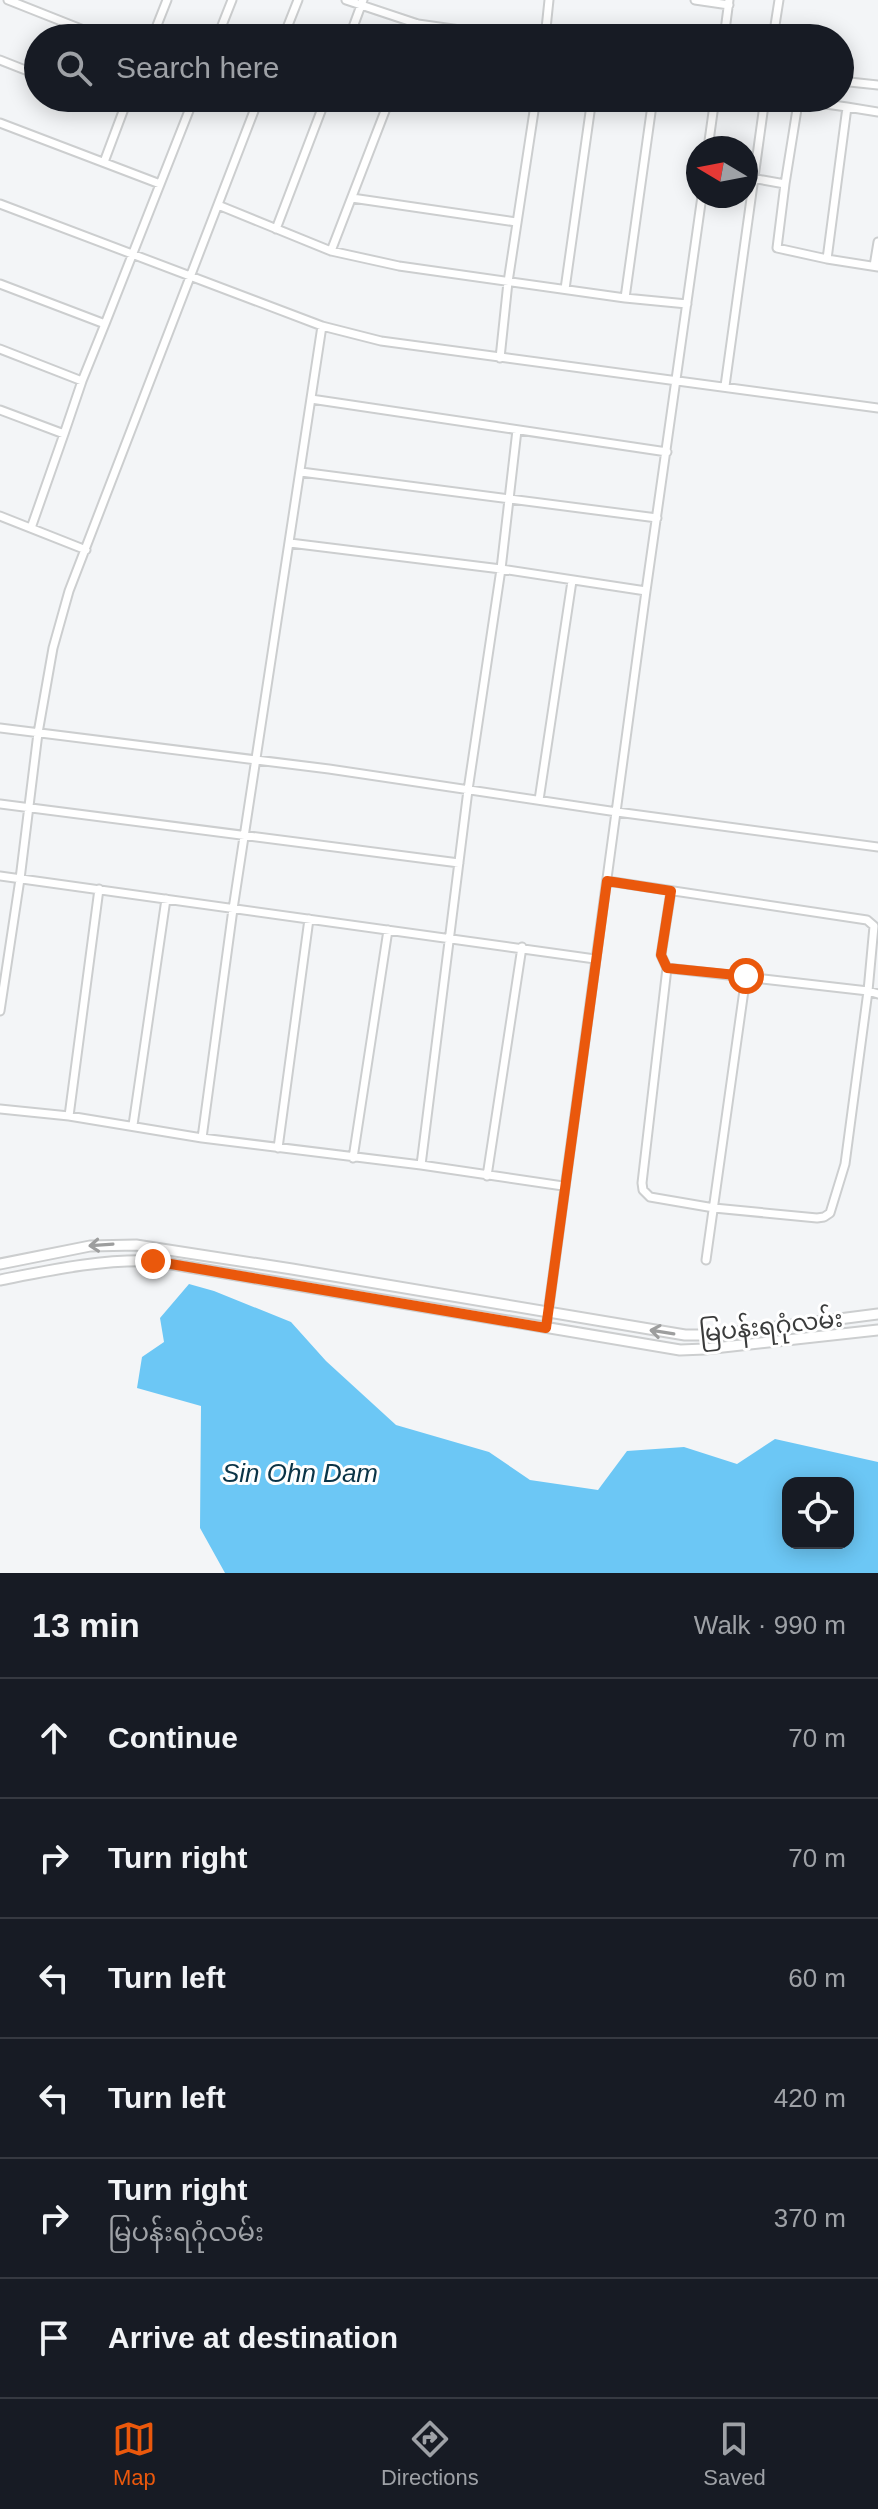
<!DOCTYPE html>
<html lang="en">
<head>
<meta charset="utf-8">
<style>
	:root { --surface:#171b24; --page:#242831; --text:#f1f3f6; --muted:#9ea1a6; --line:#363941; --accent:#ea580c }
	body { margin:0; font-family:Arial,"Noto Sans Myanmar",sans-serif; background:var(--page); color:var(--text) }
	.controls { position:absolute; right:24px; bottom:24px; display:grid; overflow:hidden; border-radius:16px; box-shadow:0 4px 20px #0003 }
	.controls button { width:72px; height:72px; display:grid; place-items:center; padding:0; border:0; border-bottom:2px solid var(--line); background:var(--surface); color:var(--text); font:40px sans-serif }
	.compass { position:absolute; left:686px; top:136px; width:72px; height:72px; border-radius:50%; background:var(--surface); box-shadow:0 4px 20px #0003; rotate:280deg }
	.stop { position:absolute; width:24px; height:24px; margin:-18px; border:6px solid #ea580c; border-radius:50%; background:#fff }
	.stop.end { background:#ea580c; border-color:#fff; box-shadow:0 2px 8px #0008 }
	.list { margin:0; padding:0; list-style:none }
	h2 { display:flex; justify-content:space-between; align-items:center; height:104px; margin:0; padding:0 32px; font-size:34px }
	h2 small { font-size:26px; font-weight:400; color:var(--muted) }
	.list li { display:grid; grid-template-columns:52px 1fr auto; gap:24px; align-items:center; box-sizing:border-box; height:120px; padding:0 32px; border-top:2px solid var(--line) }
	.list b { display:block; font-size:30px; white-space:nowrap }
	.list p { margin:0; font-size:26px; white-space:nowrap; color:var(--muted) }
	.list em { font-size:26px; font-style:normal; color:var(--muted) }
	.icon { flex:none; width:44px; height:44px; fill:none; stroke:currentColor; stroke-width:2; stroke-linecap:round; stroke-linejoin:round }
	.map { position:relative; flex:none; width:878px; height:1573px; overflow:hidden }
	.search { position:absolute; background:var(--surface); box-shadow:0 4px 20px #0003; left:24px; right:24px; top:24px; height:88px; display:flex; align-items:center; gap:20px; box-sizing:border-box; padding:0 28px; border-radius:44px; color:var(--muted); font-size:30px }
	.sheet { height:824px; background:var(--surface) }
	nav { display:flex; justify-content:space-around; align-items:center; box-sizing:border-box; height:112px; border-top:2px solid var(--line); background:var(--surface); font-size:22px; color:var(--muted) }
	nav a { display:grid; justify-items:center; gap:4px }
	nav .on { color:var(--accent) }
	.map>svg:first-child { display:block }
	.water { fill:#6cc7f5; fill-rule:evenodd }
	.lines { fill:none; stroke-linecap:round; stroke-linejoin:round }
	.minor-casing { stroke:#cccecf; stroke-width:11 }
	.major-casing { stroke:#cccecf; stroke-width:13 }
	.minor { stroke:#fff; stroke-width:7 }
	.major { stroke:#fff; stroke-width:9 }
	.oneway { stroke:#9d9e9e }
	.route { stroke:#ea580c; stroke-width:10 }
	.labels { text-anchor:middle; stroke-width:6; stroke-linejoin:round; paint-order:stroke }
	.street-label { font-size:24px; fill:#3b3c3c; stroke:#fff }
	.water-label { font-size:26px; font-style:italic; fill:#0a3447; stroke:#fff }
</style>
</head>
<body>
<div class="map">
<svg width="878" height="1573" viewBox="0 0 878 1573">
	<rect width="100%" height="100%" fill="#f3f5f7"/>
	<!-- water -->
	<path class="water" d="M189 1284 214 1291 291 1322 326 1361 396 1425 489 1452 530 1480 598 1490 627 1451 684 1447 737 1464 775 1439 878 1462V1573H225L200 1528 201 1406 137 1388 142 1357 164 1342 160 1318ZM788 1483H848V1543H788Z"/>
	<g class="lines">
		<defs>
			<path id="minor" d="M8 0 104 38
				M346 0 418 24 516 38
				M695 0 729 5
				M152 38 167 0
				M217 38 232 0
				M283 38 298 0
				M349 38 363 0
				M412 38 418 24
				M545 38 549 0
				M724 38 729 0
				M773 38 779 0
				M0 60 38 75
				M840 81 878 85
				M96 98 124 109
				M0 123 160 184
				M708 148 715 98
				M104 162 128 98
				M746 177 785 184 798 103 804 101 847 107
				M785 184 777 248 827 259 847 107 878 112
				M352 198 516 222
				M0 204 322 326 381 341 878 408
				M218 205 331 251 399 266 625 298 687 304
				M276 229 326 98
				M331 251 390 98
				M827 259 878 267
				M874 266 878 242
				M0 284 105 324 194 98
				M565 289 592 98
				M625 298 653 98
				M0 349 82 381
				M500 358 508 282 536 98
				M725 386 765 98
				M311 399 667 452
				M0 410 64 434 82 381 105 324
				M301 472 657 518
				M0 516 86 550
				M31 528 64 434
				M290 543 501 569 646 591
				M0 728 329 769 617 812 878 847
				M539 800 572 581
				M0 804 459 863
				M0 876 595 959
				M607 881 867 920 874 926 868 991 845 1164 830 1213 824 1217 817 1218 714 1208 650 1197 643 1190 642 1183 667 968 868 991 878 994
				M667 968 661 955 671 891
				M0 1011 20 879 38 733 53 648 69 591 259 98
				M0 1109 69 1116 202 1138 421 1165 563 1186
				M69 1116 99 889
				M133 1125 166 899
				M202 1138 233 909 322 326
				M278 1148 309 919
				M353 1158 388 930
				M421 1165 468 790 501 569 517 430
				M487 1176 522 947
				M706 1260 746 976
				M546 1328 646 591 702 196"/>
			<path id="major" d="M0 1264 90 1246 136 1245 292 1269 685 1335H714L878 1314
				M0 1280C51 1270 101 1259 153 1261L680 1350 705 1349 878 1330"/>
		</defs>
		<!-- minor casing -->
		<use href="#minor" class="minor-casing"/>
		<!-- major casing -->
		<use href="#major" class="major-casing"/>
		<!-- minor -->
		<use href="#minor" class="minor"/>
		<!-- major -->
		<use href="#major" class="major"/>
	</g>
	<!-- one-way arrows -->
	<defs><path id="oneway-shaft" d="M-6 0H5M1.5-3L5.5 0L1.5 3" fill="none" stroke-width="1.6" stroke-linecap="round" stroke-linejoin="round" transform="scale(2)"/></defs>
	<g class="oneway">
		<use href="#oneway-shaft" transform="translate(101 1245) rotate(176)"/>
		<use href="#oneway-shaft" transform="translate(662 1332) rotate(-171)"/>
	</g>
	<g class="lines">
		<!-- route -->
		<path class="route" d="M153 1261 546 1328 607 881 671 891 661 955 667 968 746 976"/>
	</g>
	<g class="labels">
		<!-- street labels -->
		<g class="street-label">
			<text transform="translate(771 1326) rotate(-6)" y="8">မြပန်းရဂုံလမ်း</text>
		</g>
		<!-- water labels -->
		<g class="water-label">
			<text x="300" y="1482">Sin Ohn Dam</text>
		</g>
	</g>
</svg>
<div class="controls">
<button><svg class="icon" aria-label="locate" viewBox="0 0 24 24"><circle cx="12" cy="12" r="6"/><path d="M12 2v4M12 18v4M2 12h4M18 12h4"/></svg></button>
</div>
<svg class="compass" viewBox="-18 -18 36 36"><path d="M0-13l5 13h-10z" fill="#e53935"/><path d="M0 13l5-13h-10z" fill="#9ea1a6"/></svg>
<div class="stop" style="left:746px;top:976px"></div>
<div class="stop end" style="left:153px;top:1261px"></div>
<div class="search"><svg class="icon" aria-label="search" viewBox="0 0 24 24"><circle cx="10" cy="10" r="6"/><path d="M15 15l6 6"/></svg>Search here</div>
</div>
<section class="sheet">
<h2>13 min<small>Walk · 990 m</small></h2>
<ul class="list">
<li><svg class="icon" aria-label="ahead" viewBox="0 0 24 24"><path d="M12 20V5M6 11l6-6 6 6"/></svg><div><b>Continue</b></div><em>70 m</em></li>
<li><svg class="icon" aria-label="right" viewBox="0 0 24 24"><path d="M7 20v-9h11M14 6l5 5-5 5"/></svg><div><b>Turn right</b></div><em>70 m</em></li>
<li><svg class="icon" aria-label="left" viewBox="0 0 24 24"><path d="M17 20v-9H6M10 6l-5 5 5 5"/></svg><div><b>Turn left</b></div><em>60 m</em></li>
<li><svg class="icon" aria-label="left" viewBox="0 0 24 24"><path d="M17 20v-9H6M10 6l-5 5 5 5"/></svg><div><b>Turn left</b></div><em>420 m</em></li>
<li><svg class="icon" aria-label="right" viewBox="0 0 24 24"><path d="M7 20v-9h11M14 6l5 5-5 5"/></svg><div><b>Turn right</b><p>မြပန်းရဂုံလမ်း</p></div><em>370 m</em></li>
<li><svg class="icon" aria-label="arrive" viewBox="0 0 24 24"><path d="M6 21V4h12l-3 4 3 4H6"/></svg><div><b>Arrive at destination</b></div></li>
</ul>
</section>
<nav>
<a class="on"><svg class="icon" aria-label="map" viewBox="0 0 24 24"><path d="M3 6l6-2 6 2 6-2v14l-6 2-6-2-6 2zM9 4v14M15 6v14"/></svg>Map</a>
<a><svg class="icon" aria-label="directions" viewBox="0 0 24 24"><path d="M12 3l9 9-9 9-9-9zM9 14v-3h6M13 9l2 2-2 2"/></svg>Directions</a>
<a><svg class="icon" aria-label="saved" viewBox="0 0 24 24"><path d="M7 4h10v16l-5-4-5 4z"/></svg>Saved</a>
</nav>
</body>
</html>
